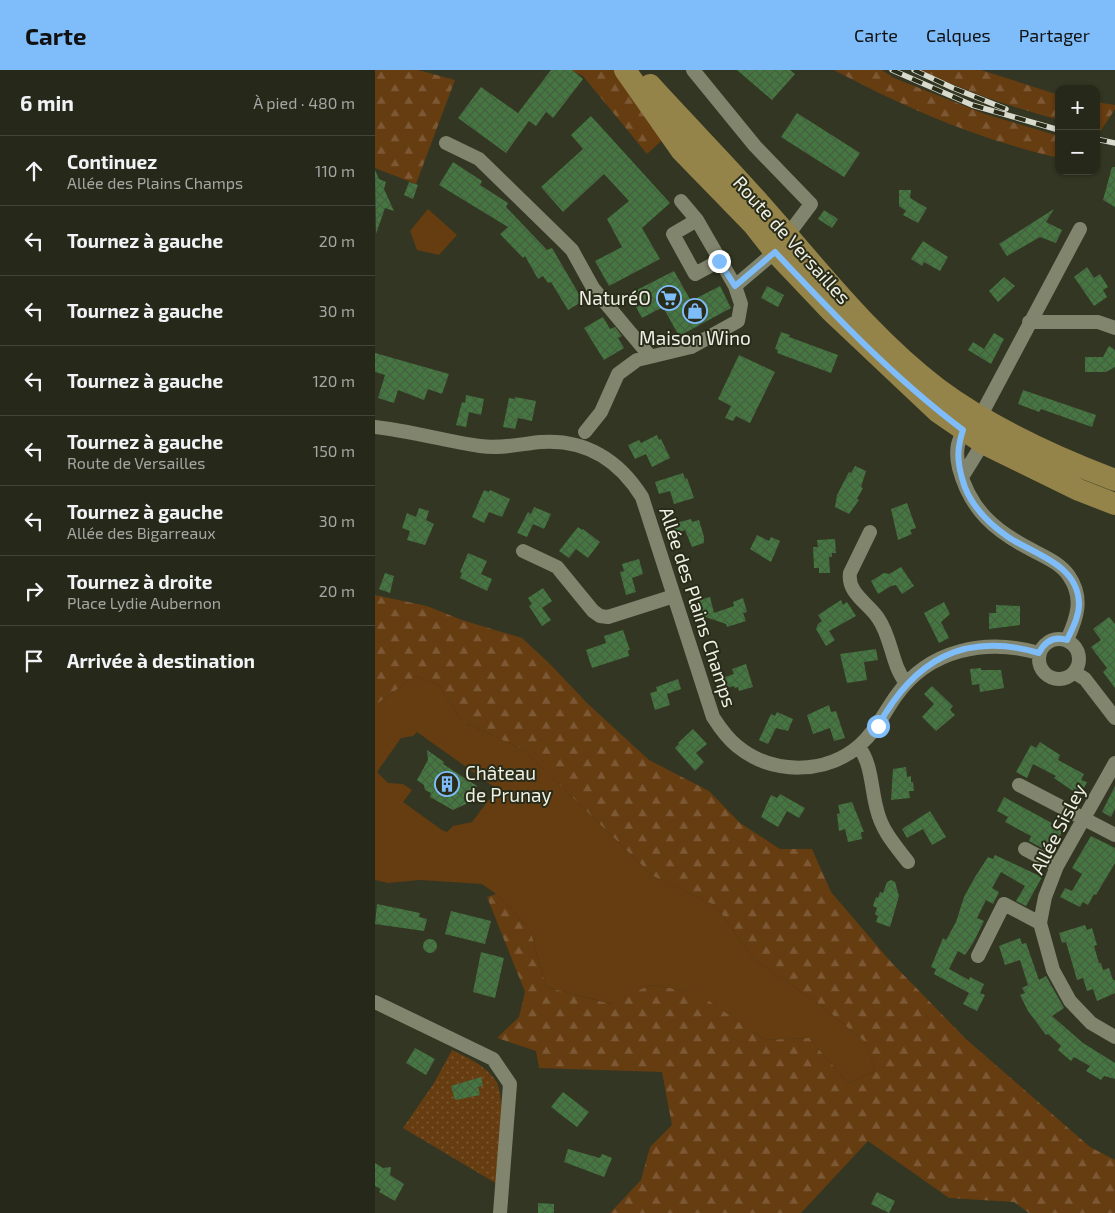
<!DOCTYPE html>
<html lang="fr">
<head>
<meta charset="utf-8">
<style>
	:root { --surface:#26281a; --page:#323427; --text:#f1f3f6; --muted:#a4a6a2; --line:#424439; --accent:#7fbdfa }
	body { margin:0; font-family:"Exo 2",sans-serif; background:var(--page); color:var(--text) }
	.controls { position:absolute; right:15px; top:15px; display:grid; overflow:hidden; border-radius:10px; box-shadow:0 1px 4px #0004 }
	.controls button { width:45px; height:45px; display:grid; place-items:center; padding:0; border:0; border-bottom:1px solid var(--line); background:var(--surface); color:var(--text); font:25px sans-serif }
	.stop { position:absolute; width:15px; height:15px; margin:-11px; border:4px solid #7fbdfa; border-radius:50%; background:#fff }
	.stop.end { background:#7fbdfa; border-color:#fff; box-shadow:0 1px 5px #0008 }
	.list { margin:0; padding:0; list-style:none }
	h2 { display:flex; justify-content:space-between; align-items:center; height:65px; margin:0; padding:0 20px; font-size:21px }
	h2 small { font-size:16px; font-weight:400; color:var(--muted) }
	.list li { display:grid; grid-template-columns:32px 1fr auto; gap:15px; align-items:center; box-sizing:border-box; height:70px; padding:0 20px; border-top:1px solid var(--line) }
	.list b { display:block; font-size:19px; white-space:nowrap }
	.list p { margin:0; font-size:16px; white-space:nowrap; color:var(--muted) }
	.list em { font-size:16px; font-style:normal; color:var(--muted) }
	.icon { flex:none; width:28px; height:28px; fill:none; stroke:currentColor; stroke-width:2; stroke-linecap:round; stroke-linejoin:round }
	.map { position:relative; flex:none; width:740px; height:1143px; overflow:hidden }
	header { display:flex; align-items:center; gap:30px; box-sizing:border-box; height:70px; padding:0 25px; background:var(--accent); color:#111 }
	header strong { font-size:24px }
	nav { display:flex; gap:28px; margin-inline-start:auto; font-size:18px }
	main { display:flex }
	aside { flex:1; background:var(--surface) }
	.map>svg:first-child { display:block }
	.green { fill:#663c11; fill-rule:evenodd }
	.forest { fill:url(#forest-firs) }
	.garden { fill:url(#garden-dots) }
	.building { fill:url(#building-cross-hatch) }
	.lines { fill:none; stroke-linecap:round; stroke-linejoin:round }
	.street { stroke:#81856e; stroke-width:14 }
	.primary { stroke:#958449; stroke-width:22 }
	.rail-casing { stroke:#d8dacd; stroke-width:5.5 }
	.rail { stroke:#292c19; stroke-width:4; stroke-dasharray:11; stroke-linecap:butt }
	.route { stroke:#7fbdfa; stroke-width:6 }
	.labels { text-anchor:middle; stroke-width:4; stroke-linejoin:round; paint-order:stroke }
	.street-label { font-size:19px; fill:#eef0e4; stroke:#292c19 }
	.poi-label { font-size:19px; fill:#eef0e4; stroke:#292c19; text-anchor:end }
</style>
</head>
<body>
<header>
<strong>Carte</strong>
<nav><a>Carte</a><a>Calques</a><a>Partager</a></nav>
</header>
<main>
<aside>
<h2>6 min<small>À pied · 480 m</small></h2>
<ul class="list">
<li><svg class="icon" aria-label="ahead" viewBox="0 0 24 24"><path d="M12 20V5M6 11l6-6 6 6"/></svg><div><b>Continuez</b><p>Allée des Plains Champs</p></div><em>110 m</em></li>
<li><svg class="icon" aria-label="left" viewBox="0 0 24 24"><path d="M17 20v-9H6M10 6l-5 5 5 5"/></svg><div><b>Tournez à gauche</b></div><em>20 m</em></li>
<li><svg class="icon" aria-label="left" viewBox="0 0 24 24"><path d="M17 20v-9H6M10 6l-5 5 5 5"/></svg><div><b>Tournez à gauche</b></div><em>30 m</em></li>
<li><svg class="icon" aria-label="left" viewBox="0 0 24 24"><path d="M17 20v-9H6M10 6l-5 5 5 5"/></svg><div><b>Tournez à gauche</b></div><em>120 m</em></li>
<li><svg class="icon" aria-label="left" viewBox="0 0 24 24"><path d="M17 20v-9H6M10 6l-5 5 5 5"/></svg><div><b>Tournez à gauche</b><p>Route de Versailles</p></div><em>150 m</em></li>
<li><svg class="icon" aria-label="left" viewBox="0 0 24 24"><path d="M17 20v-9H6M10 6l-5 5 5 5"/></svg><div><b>Tournez à gauche</b><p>Allée des Bigarreaux</p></div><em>30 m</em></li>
<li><svg class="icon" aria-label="right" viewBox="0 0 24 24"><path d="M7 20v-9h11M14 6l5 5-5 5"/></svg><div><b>Tournez à droite</b><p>Place Lydie Aubernon</p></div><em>20 m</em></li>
<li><svg class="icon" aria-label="arrive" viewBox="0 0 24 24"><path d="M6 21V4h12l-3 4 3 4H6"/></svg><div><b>Arrivée à destination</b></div></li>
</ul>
</aside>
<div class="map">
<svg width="740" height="1143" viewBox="0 0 740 1143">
	<defs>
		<pattern id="forest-firs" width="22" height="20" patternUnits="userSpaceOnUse" patternTransform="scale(1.25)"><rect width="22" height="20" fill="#663c11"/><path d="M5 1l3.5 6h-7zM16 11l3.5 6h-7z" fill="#7c5834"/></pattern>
		<pattern id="garden-dots" width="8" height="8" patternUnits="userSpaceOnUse" patternTransform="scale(1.25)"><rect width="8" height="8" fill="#663c11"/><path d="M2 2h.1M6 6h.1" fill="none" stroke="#7c5834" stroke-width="1.8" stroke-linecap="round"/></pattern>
		<pattern id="building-cross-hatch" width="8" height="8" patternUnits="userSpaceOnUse" patternTransform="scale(1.25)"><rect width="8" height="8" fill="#457840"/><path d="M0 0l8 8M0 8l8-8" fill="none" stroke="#465e42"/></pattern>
	</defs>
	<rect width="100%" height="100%" fill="#333622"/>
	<!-- green -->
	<path class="green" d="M53 139 82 165 64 185 42 180 35 161Z
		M41 606 63 614 88 652 149 680 278 806 341 836 379 889 447 936 490 972 501 1001 473 1013 434 968 390 970 320 922 275 915 237 934 171 917 155 859 121 824 107 814 45 810 13 813 0 810V635ZM42 662 122 719 97 752 78 756 72 762 67 760 28 732 37 720 28 714 13 713 2 702 26 668 38 666Z"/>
	<!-- forest -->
	<path class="forest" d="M0 0H43L80 10 41 114 0 98Z
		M195 0H241L295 63 272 84 208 6Z
		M459 0H507L519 8 610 44 684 66V88C605 70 530 38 459 0Z
		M545 0H606L684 25V50C636 37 590 21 545 0Z
		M721 32 740 35V39L725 62 721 61Z
		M0 525 52 536 87 550 147 568 175 594 213 634 274 690 334 721 365 753 405 779H437L456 822 516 892 591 969 715 1077 740 1090V1143H654L639 1132 574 1128 493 1071 426 1143H235L266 1110 275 1077 297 1055 287 1002 164 998 161 981 122 968 144 947 150 922 112 827 121 824 155 859 171 917 236 934 275 915 321 922 390 970 434 968 473 1013 501 1001 490 972 447 936 379 889 341 836 278 806 149 680 88 652 63 614 41 606 0 635Z"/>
	<!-- garden -->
	<path class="garden" d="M77 980C93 988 110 995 121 1011 132 1028 123 1092 122 1114L28 1058 59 1013Z"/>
	<!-- building -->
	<path class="building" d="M176 0H197L208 9 178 48 171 42 161 56 154 51 131 83 83 48 106 17 143 43Z
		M362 0H415L420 4 397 30Z
		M422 43 485 83 469 107 406 67Z
		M216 46 295 133 267 158 285 189 234 216 220 191 247 177 232 149 254 131 229 104 188 142 166 117 208 79 196 65Z
		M78 92 107 111 105 115 133 133 131 137 172 180 177 178 208 231 193 240 176 212 173 213 168 206 163 209 150 186 148 188 125 164 133 157 64 115Z
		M737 97H740V137L728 130Z
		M0 100 4 109 11 112 9 119 19 141 10 138 1 164Z
		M34 112 43 115 38 129 29 125Z
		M524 120H536L535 128 552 138 543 153 528 145 531 141 524 136Z
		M679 139 671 152 687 160 681 173 665 167 632 186 624 174Z
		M449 140 463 149 457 158 443 149Z
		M548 171 573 187 565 201 549 192 547 196 536 189Z
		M712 197 719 208 725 204 733 217 728 220 732 227 719 236 699 207Z
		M299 201 316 231 345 216 356 238 304 266 288 237 267 248 254 224Z
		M629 207 640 216 623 232 614 221Z
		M392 216 409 225 403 237 386 228Z
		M228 247 235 259 240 257 247 266 243 268 249 278 229 290 209 258Z
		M406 262 415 265 414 267 463 285 456 303 402 283 403 280 400 279Z
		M619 263 629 269 616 294 593 280 598 272 609 279Z
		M734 276 740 280V297L731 302H710V287H728Z
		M0 283 74 304 67 324 53 319 49 330 23 320 19 333 3 328 10 305 0 302Z
		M364 285 400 302 375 353 361 346 358 351 350 348 356 336 343 329Z
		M648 320 721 345 717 357 666 339 664 342 643 334Z
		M91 325 109 329 106 345 94 342 91 357 81 355 87 332 90 333Z
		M140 327 161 331 157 351 143 348 140 359 128 357 134 328 140 329Z
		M282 365 284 370 286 369 295 388 277 397 271 384 260 389 253 375 264 370 266 373Z
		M480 396 491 401 486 417 488 418 482 429 484 430 474 444 460 437 462 425 474 402 476 403Z
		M308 403 310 409 312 408 319 428 299 434 295 421 284 424 280 412Z
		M109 420 114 422 115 420 135 429 127 447 114 442 109 453 97 447Z
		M532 433 541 458 535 460 537 464 523 470 516 439Z
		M159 437 176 444 169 459 158 454 152 467 142 463 153 442 156 444Z
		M44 438 54 441 51 450 59 454 50 475 32 470 35 461 27 458 32 443 41 447Z
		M316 449 317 452 324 450 329 467V473L317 477 310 460 296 465 293 455Z
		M203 457 207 460 208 459 225 472 213 488 201 479 194 488 184 481Z
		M382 465 394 471 396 467 405 471 396 492 375 479Z
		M460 469 461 483H457V487H454L455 503H444V498H439L438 477H443L442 470Z
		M93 483 112 491 106 504 117 509 112 521 85 508 87 503 85 502Z
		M264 489 268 504 257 508 261 522 251 525 245 502 249 501 247 494Z
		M526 497 539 516 527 524 521 515 516 516 503 524 496 511 509 503 514 504Z
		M10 503 19 506 15 523 4 519Z
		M168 518 177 531 167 538 176 550 167 556 154 536 157 534 153 528Z
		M335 527 339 543 359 536 358 532 368 528 372 542 368 543 371 551 352 557 351 554 325 545 323 530Z
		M466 530 468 535 472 532 481 546 454 561 460 570 451 576 441 559 443 554 447 551 443 545Z
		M569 532 575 544 566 552 574 568 564 573 549 543Z
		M621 535 645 536V555L614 559V543H621Z
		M734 547 740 554V618L728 602 732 598 716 577 726 570 718 559Z
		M248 560 255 580H253L254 586 217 598 211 580 231 573 229 566Z
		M501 579 503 590 489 592 492 610 472 613 465 584Z
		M371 594 378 617 364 621 363 617 360 618 359 616 344 620 341 610 359 604 357 599Z
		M606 598V600H626L629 618 605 622 604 614 597 615 595 599Z
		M303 609 306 619 292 624 295 635 280 640 275 623 282 621 281 617Z
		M557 616 578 636 575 640 580 645 561 661 547 647 559 634 549 624Z
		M454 635 456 642 461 641 470 668 459 671 455 658 438 664 432 645Z
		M402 642 418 649 413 661 401 658 393 674 384 670 396 644 400 646Z
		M318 659 332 674 321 683 329 692 320 701 300 678 304 674 303 673Z
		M665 672 685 685 683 690 709 704 706 710 712 712 705 726 679 708 681 706 658 694 652 708 641 702 656 675 661 678Z
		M52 680 69 692 68 694 102 716 91 734 78 740 55 727 56 723 50 720 49 715 42 710 53 690Z
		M531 697 532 707 536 706V712H538L539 721H534L535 728 516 730 518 699Z
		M740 716V739L736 747 727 742Z
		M405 724 430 738 424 748 412 741 403 757 386 747 396 725 402 728Z
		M629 727 684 757 683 759 687 762 679 778 672 774 669 779 654 771 656 766 630 752 633 747 622 741Z
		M477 732 489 762H486L487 769 473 772 470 759 464 761 462 744 465 743 463 735Z
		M555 741 571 767 557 775 548 759 532 768 527 759Z
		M716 766 740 778V793L721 825 719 824 713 835 708 832 705 837 685 827 690 818 697 821 707 804 697 798Z
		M620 785 667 807 651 836 641 831 650 816 626 802 617 818 624 822 618 834 611 830 602 848 609 851 598 873 590 885 583 881 574 899 594 910 595 907 609 914 605 923 610 925 602 941 588 934 594 923 559 904 561 899 556 897 568 868 571 870 581 852 589 827 600 807 613 787 618 789Z
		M516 810 520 812 524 826 515 857 501 852 503 846 500 844 502 838 498 836 501 827 503 828 505 822 508 823 512 812Z
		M2 834 45 843 44 847 52 849 49 861 0 854Z
		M76 841 116 851 110 874 70 864Z
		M710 855 712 860 717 858 722 875 719 876 724 893H726L728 900 734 898 738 910H740V923L722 931 718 919 712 921 708 908 702 910 691 872 687 873 684 863Z
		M645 868 647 874 651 873 664 910 671 906 689 938 677 946 708 973 740 993V1009L729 1006 726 1010 711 1001 715 996 699 987 696 991 683 980 686 976 673 964 671 965 653 941 645 925 650 923 647 918 653 915 645 890 630 895 624 876Z
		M48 876a7 7 0 1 1 14 0a7 7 0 1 1-14 0Z
		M106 882 129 888 120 928 98 922Z
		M40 978 60 989 51 1005 31 993Z
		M106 1007 108 1016 103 1017 105 1025 80 1030 76 1016Z
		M188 1022 214 1042 202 1057 176 1037Z
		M193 1079 225 1088 227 1084 237 1088 229 1107 189 1092Z
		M0 1093 8 1098 16 1097 15 1105 29 1114 20 1131 4 1122 6 1119 0 1116Z
		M502 1122 520 1131 514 1143 496 1134Z
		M163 1133 179 1134V1143H163Z"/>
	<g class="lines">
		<!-- street -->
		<path class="street" d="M318 0 380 76 436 134 400 182 360 216
			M71 73 104 89 187 170 197 180 218 218 274 285
			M322 150 298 164 320 204 344 191
			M654 252H723L740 258
			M0 357C36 361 70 371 105 376 126 379 145 374 166 372 210 369 244 390 267 427L338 647C345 658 352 668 362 676 397 705 451 705 485 675 501 661 509 643 521 626 554 579 611 568 664 583
			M210 362 226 342 243 304 262 290 316 277 363 251 366 234 360 216 322 150 306 131
			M587 407 608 373 607 365
			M495 462 475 503C472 523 493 533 503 548 517 568 516 594 531 613
			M148 481 182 497 218 541 225 546 233 547 299 526
			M664 589a20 20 0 1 1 40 0a20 20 0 1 1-40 0Z
			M692 570C702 548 709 528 694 506 685 493 670 487 657 480 620 461 595 440 584 398 578 372 586 362 605 347L705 159
			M699 602 710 609 740 648
			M484 677C497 694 496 719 502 740 507 761 520 775 533 792
			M740 693 682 796 670 827 665 853 678 900 695 931 716 953 740 967
			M644 715 740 765
			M650 779 682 796
			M603 886 629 834 665 853
			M0 932 118 989 135 1014 125 1143"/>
		<!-- primary -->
		<path class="primary" d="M250 0 306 80 378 154 400 182 456 241 563 342 608 373 704 420 740 434
			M275 15C314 58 355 99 393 143 446 203 498 270 563 319 613 356 682 388 740 410"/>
		<defs>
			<path id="rail" d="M517 0 597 35 684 60
				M539 0 578 18 631 39
				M721 69 740 73"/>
		</defs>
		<!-- rail casing -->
		<use href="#rail" class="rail-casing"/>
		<!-- rail -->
		<use href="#rail" class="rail"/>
	</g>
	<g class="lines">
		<!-- route -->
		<path class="route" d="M344 191 360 216 400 182C459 245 519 308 588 360 582 378 582 390 587 408 593 433 613 453 633 467 660 485 703 494 704 534 704 547 697 559 692 570 679 566 670 571 664 583 589 561 539 590 503 656"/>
	</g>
	<!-- icons -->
	<defs>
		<symbol id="supermarket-ring" viewBox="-11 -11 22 22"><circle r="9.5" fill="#292c19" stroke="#7fbdfa" stroke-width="1.5"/><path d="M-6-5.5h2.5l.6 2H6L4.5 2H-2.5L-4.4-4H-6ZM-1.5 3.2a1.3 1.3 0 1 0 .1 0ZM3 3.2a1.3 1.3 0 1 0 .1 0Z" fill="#7fbdfa"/></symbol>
		<symbol id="shop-ring" viewBox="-11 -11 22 22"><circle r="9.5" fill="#292c19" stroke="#7fbdfa" stroke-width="1.5"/><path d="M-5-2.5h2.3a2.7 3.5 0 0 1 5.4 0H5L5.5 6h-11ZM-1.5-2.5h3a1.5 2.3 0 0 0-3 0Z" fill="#7fbdfa"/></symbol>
		<symbol id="building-ring" viewBox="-11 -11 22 22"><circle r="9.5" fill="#292c19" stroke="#7fbdfa" stroke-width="1.5"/><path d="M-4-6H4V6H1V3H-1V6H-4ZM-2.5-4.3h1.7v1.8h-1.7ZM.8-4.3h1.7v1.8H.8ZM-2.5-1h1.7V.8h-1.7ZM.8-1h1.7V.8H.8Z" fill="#7fbdfa"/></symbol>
	</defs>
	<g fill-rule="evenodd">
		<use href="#supermarket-ring" x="280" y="214" width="28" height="28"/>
		<use href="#shop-ring" x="306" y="227" width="28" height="28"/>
		<use href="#building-ring" x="58" y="700" width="28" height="28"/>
	</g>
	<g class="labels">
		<!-- street labels -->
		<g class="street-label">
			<text transform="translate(417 170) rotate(48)" y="7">Route de Versailles</text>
			<text transform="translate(323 537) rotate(72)" y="7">Allée des Plains Champs</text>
			<text transform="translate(683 759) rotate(-63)" y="7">Allée Sisley</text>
		</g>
		<!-- poi labels -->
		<g class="poi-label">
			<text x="276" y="235">NaturéO</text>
			<text x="320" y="275" text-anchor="middle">Maison Wino</text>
			<text x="90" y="710" text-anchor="start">Château<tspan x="90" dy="22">de Prunay</tspan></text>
		</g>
	</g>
</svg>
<div class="controls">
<button>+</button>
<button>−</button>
</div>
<div class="stop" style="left:503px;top:656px"></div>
<div class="stop end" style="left:344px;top:191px"></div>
</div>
</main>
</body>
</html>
